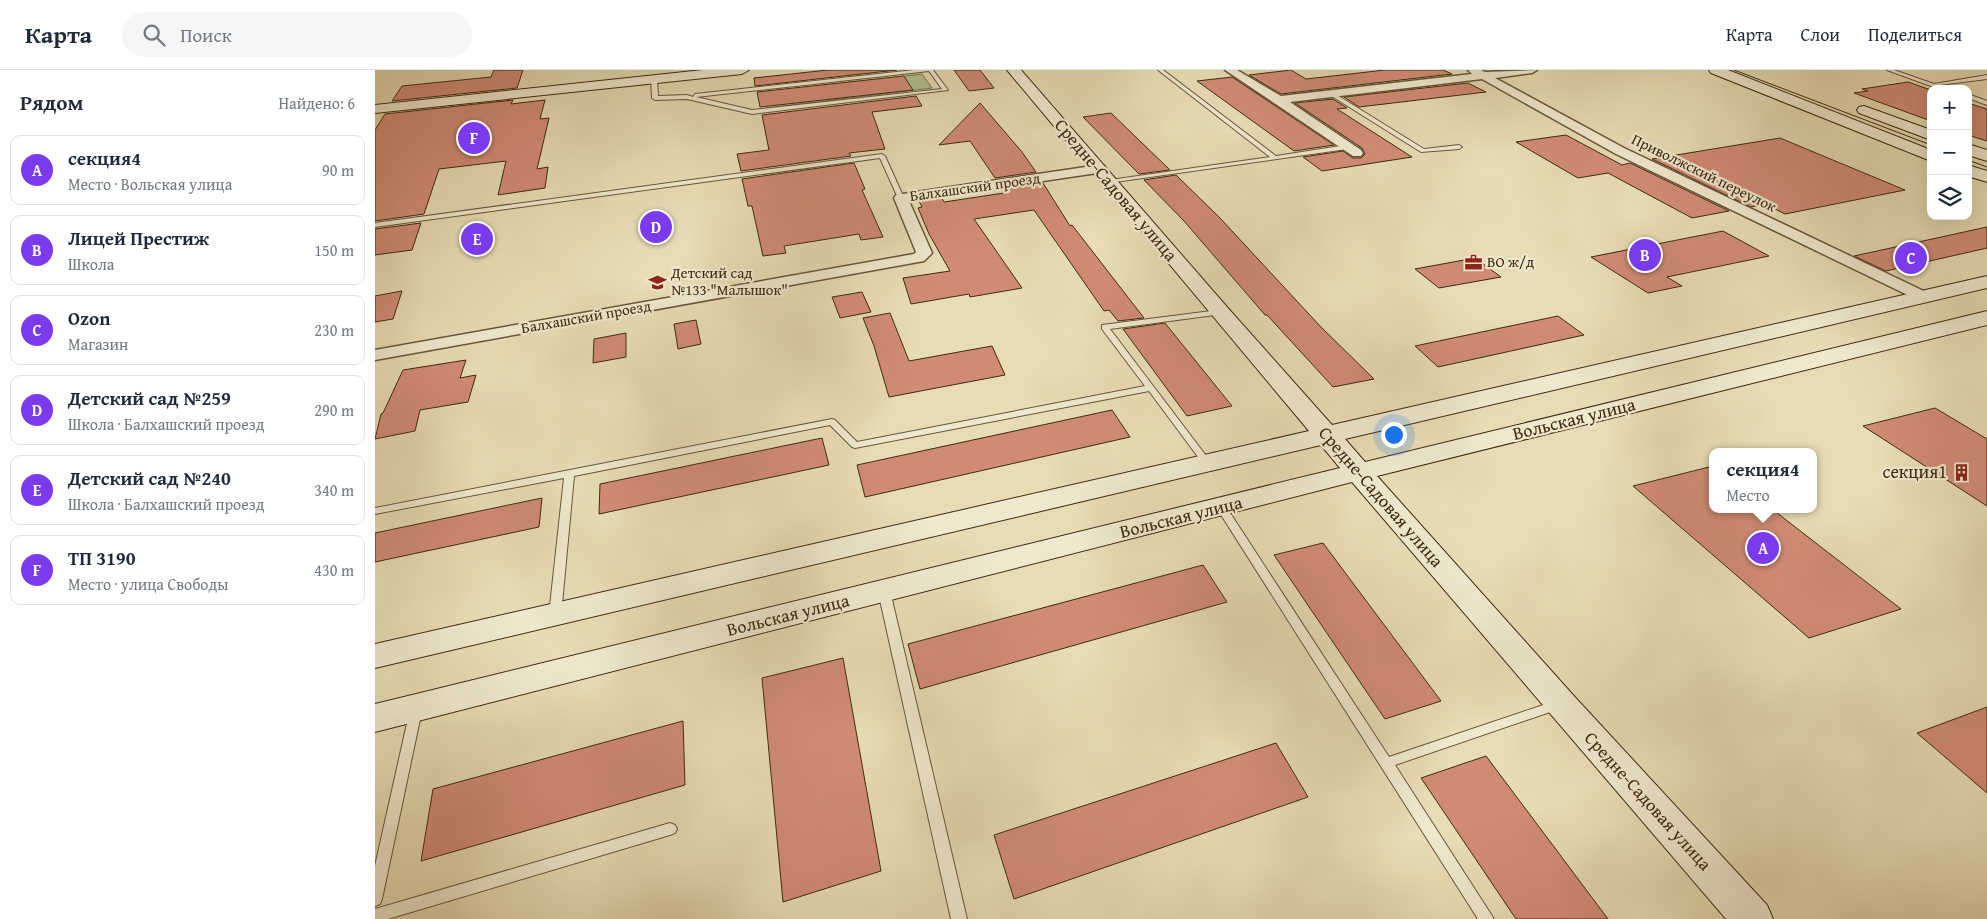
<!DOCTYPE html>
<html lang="ru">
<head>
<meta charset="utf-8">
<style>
	:root { --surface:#fff; --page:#f6f6f7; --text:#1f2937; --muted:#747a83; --line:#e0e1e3; --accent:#7c3aed }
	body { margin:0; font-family:"Gentium Book Plus",serif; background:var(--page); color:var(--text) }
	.controls { position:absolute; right:15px; top:15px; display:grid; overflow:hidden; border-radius:10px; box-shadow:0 5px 20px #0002 }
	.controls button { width:45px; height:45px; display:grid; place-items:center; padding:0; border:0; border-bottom:1px solid var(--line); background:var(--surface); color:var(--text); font:25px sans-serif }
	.you { position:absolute; left:1018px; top:364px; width:18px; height:18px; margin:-12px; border:4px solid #fff; border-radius:50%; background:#1a73e8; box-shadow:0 0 0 8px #1a73e833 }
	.badge { display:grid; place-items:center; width:32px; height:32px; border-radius:50%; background:var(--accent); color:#fff; font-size:16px; font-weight:700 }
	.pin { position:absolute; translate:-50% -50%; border:2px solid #fff; box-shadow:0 1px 5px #0006 }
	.popup { position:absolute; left:1334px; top:378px; width:108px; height:65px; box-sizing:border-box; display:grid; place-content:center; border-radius:10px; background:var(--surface); filter:drop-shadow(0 1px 4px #0005); font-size:16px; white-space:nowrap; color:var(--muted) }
	.popup b { font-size:19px; color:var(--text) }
	.popup::after { content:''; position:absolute; left:50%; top:100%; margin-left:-10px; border:10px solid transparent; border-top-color:var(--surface) }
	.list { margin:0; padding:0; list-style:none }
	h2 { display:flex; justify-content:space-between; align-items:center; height:65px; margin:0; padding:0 20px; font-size:21px }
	h2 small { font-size:16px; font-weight:400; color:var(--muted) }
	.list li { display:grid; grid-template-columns:32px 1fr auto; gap:15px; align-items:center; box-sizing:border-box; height:70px; margin:0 10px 10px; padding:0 10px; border:1px solid var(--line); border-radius:10px }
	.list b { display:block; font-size:19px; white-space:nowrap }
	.list p { margin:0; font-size:16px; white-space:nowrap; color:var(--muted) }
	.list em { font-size:16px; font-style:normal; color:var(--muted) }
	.icon { flex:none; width:28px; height:28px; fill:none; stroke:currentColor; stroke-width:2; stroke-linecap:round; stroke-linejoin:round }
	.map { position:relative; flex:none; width:1612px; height:849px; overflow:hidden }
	header { display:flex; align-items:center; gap:30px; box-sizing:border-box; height:70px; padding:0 25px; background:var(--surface); border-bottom:1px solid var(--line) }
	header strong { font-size:24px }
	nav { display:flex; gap:28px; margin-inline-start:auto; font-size:18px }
	.search { width:350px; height:45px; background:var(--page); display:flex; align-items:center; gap:12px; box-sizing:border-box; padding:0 18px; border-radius:28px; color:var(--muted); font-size:19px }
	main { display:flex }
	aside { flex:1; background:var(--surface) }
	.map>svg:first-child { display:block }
	.green { fill:#afc292; stroke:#767651 }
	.building { fill:#d18b75; stroke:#3d2a10 }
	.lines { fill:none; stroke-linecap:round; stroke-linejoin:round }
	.lane-casing { stroke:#685639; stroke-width:2 }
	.street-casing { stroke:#685639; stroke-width:3 }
	.secondary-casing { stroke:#3d2a10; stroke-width:2 }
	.lane { fill:#efe8ce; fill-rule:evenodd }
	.street { fill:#efe8ce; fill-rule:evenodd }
	.secondary { fill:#efe8ce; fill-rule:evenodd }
	.tram { stroke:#3d2a10; stroke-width:1 }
	.labels { text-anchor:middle; stroke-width:4.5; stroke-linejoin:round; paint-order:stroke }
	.far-street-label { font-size:15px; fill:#3d2a10; stroke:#efe8ce }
	.far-poi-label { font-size:15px; fill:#3d2a10; stroke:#efe8ce; text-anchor:start }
	.street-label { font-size:18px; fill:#3d2a10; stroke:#efe8ce }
	.poi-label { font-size:18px; fill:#3d2a10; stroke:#efe8ce; text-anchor:end }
</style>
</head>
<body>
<header>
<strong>Карта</strong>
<div class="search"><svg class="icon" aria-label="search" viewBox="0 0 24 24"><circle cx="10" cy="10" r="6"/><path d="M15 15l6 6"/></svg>Поиск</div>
<nav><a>Карта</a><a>Слои</a><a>Поделиться</a></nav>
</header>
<main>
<aside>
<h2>Рядом<small>Найдено: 6</small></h2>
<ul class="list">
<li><span class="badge">A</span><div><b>секция4</b><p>Место · Вольская улица</p></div><em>90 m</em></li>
<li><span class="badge">B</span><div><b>Лицей Престиж</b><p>Школа</p></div><em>150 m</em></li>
<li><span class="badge">C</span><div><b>Ozon</b><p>Магазин</p></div><em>230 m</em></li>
<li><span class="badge">D</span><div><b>Детский сад №259</b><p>Школа · Балхашский проезд</p></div><em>290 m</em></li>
<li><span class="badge">E</span><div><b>Детский сад №240</b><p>Школа · Балхашский проезд</p></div><em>340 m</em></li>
<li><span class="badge">F</span><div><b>ТП 3190</b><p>Место · улица Свободы</p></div><em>430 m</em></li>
</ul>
</aside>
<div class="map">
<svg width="1612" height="849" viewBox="0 0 1612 849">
	<rect width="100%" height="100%" fill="#e7dcb4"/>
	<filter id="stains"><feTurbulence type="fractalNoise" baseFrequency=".004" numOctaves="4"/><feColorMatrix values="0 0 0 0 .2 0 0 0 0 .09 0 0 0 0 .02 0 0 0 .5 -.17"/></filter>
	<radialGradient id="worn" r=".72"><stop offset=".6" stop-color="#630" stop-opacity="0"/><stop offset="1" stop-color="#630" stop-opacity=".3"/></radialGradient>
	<!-- green -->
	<path class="green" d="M547 4 557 18 392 38 387 23Z"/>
	<!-- building -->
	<path class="building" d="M119 0H148L142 18 17 31 27 16 116 7Z
		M453 0H522L380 16 379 8Z
		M579 0H605L619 18 594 21Z
		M916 0 931 9 1010 0H1068L1077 4 906 24 874 5Z
		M529 6 538 20 385 37 382 22Z
		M857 7 959 75 919 81 822 11Z
		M1533 12 1556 20V51L1479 23 1493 21 1487 19Z
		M1093 13 1111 22 984 37 969 27Z
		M541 26 547 36 497 42 510 79 474 83 476 86 366 101 362 84 394 80 387 45Z
		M958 29 972 38 962 39 1037 87 947 101 928 87 968 81 978 88H986L990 84 987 78 920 33Z
		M138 30 136 34 170 30 165 49 174 48 162 99 173 97 170 118 123 125 131 91 64 99 49 144 0 151V60L10 44Z
		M605 33 647 82 661 102 620 108 595 71 564 75Z
		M1593 33 1612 39V71L1593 65Z
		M736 43 795 100 764 104 708 47Z
		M1191 65 1247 95 1255 93 1354 141 1317 148 1233 103 1203 108 1141 72Z
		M1405 68 1530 120 1410 144 1390 134 1376 137 1277 89Z
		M479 93 490 119 487 120 508 167 486 170 484 164 409 176 411 183 388 186 377 136H373L367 109Z
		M801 105 845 148 945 256 999 309 958 317 892 245H890L809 151 769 110Z
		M668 113 695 156 697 155 769 248 743 251 734 240 729 241 659 140 599 149 647 218 595 227 594 224 536 234 528 208 575 201 554 164 543 138 547 137 544 131 567 128 569 132 629 123 627 119Z
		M46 153 37 180 0 185V159Z
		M1612 157V178L1511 201 1479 186Z
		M1348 161 1394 186 1292 207 1307 216 1273 223 1216 187Z
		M1100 188 1126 207 1064 218 1040 199Z
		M27 221 18 249 0 252V226Z
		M487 222 496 242 465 248 457 227Z
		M515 243 534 291 617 276 630 305 514 327 499 276 488 248Z
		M1183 246 1209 265 1063 297 1040 276Z
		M321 250 326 274 303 279 299 254Z
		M790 253 857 336 812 346 748 259Z
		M251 263V287L218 293 219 269Z
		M91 290 85 308 101 305 93 332 45 340 40 361 0 369 6 344 8 343 28 300Z
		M1560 338 1612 369V436L1488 356Z
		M737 340 755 367 490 427 482 395Z
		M447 368 454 395 224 444 225 414Z
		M1338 396V439H1397L1526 539 1434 568 1258 416Z
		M167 428 164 457 0 492V463Z
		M948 473 1066 631 1010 649 899 485Z
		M828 495 852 532 545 619 533 574Z
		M468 588 506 801 408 832 387 608Z
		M1612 637V723L1542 663Z
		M308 651 310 715 46 791 58 719Z
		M901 673 933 727 639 829 619 765Z
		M1111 686 1233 849H1141L1046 708Z"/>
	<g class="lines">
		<defs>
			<path id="lane" d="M539 0H558L573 20 377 44 312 29 280 30 277 28 276 9 279 7 282 9 283 26 312 25 318 27 320 24ZM554 1 567 19 377 40 321 27Z
				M783 0H788L901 86 972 75 975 77 972 79 733 113 732 112 735 110 895 87Z
				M1512 0H1519L1559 14 1612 5V9L1564 15 1572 19H1564Z
				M957 22 1049 79 1084 75 1087 77 1084 79 1046 82 955 25 954 24Z
				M1593 24 1612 31V35L1593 28Z
				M507 84 510 86 529 128 528 129 523 128 505 88 0 157V153Z
				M844 240H847V244L735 259 835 391 837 393 832 396 829 395 774 321 480 378 477 377 455 355 199 406 186 545 184 548H176L174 545 189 408 0 444V438L457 349 460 350 482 372 770 316 727 259V255Z
				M846 434 850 435 1014 687 1183 630 1187 632 1189 635 1187 638 1020 695 1119 849H1103L841 437Z
				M509 517 513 518 515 521 592 849H576L503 521 505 518Z
				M41 635 45 637 47 640 7 829 5 834 0 836V796L35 640 37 637Z
				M295 753 300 755 302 759 300 763 295 765 13 849H0V839Z"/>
			<path id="street" d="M850 0H862L906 26 1097 4 1093 0H1106L1110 2 1162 0 1157 3 1120 8 1249 78 1555 224 1557 227 1555 230H1543L1241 84 1107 9 915 32 986 80 988 83 986 86H978Z
				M724 95 729 96 730 99 729 102 534 131 557 183 549 191 0 290V280L539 184 541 182 519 128 521 125Z"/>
			<path id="secondary" d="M328 0H374L367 4 0 43V35Z
				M632 0H646L852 237 957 355 1612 206V218L970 369 990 392 1612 241V255L1002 406 1198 625 1392 835 1398 849H1351L977 412 0 662V634L965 398 946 375 0 598V574L934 361Z
				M1334 0H1353L1556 80V91L1336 3Z
				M1489 36 1556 60V70L1484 43 1482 40 1484 37Z
				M1593 74 1612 80V91L1593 85Z
				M1593 95 1612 101V112L1593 106Z"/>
		</defs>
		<!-- lane casing -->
		<use href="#lane" class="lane-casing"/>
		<!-- street casing -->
		<use href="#street" class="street-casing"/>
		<!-- secondary casing -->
		<use href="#secondary" class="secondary-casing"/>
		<!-- lane -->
		<use href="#lane" class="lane"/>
		<!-- street -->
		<use href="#street" class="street"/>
		<!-- secondary -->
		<use href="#secondary" class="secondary"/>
		<!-- tram -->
		<path class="tram" d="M1359 0 1556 75
			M1593 90 1612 97"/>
	</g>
	<!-- icons -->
	<defs>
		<symbol id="office-bare" viewBox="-9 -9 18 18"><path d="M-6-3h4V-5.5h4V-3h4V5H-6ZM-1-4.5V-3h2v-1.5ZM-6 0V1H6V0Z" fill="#8f2418" stroke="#efe8ce" stroke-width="2.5" paint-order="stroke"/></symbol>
		<symbol id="school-bare" viewBox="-9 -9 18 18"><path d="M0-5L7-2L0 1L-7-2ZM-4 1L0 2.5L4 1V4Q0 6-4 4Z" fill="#8f2418" stroke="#efe8ce" stroke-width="2.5" paint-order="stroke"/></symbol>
		<symbol id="building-bare" viewBox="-9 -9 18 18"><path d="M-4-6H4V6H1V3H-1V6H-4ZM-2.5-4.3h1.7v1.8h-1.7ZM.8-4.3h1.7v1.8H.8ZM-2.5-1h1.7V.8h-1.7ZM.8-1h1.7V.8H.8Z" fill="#8f2418" stroke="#efe8ce" stroke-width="2.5" paint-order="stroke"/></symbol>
	</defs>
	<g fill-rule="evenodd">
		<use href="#office-bare" x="1086" y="180" width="25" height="25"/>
		<use href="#school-bare" x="270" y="200" width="25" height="25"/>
		<use href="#building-bare" x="1574" y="390" width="25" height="25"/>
	</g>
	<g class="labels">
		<!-- far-street labels -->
		<g class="far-street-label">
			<text transform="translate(1329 103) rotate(26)" y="5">Приволжский переулок</text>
			<text transform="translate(600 117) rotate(-8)" y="5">Балхашский проезд</text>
			<text transform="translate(211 247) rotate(-10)" y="5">Балхашский проезд</text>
		</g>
		<!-- far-poi labels -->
		<g class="far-poi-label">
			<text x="1112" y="197">ВО ж/д</text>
			<text x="296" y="208">Детский сад<tspan x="296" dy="17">№133 "Малышок"</tspan></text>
		</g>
		<!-- street labels -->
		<g class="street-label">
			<text transform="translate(741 120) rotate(50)" y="6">Средне-Садовая улица</text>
			<text transform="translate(1199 349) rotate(-14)" y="6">Вольская улица</text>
			<text transform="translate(1006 427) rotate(49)" y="6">Средне-Садовая улица</text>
			<text transform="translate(806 447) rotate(-14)" y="6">Вольская улица</text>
			<text transform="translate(413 545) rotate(-14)" y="6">Вольская улица</text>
			<text transform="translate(1273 731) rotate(48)" y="6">Средне-Садовая улица</text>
		</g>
		<!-- poi labels -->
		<g class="poi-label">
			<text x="1572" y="408">секция1</text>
		</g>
	</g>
	<rect width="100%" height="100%" filter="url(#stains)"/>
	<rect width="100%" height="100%" fill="url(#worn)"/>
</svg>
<div class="controls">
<button>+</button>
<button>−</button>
<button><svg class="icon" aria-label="layers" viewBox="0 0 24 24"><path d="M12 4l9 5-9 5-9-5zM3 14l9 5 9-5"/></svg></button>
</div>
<div class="you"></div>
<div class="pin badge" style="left:1388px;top:478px">A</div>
<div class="popup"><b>секция4</b>Место</div>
<div class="pin badge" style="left:1270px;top:185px">B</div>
<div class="pin badge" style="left:1536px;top:188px">C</div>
<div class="pin badge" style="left:281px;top:157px">D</div>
<div class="pin badge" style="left:102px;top:169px">E</div>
<div class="pin badge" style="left:99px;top:68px">F</div>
</div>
</main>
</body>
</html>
